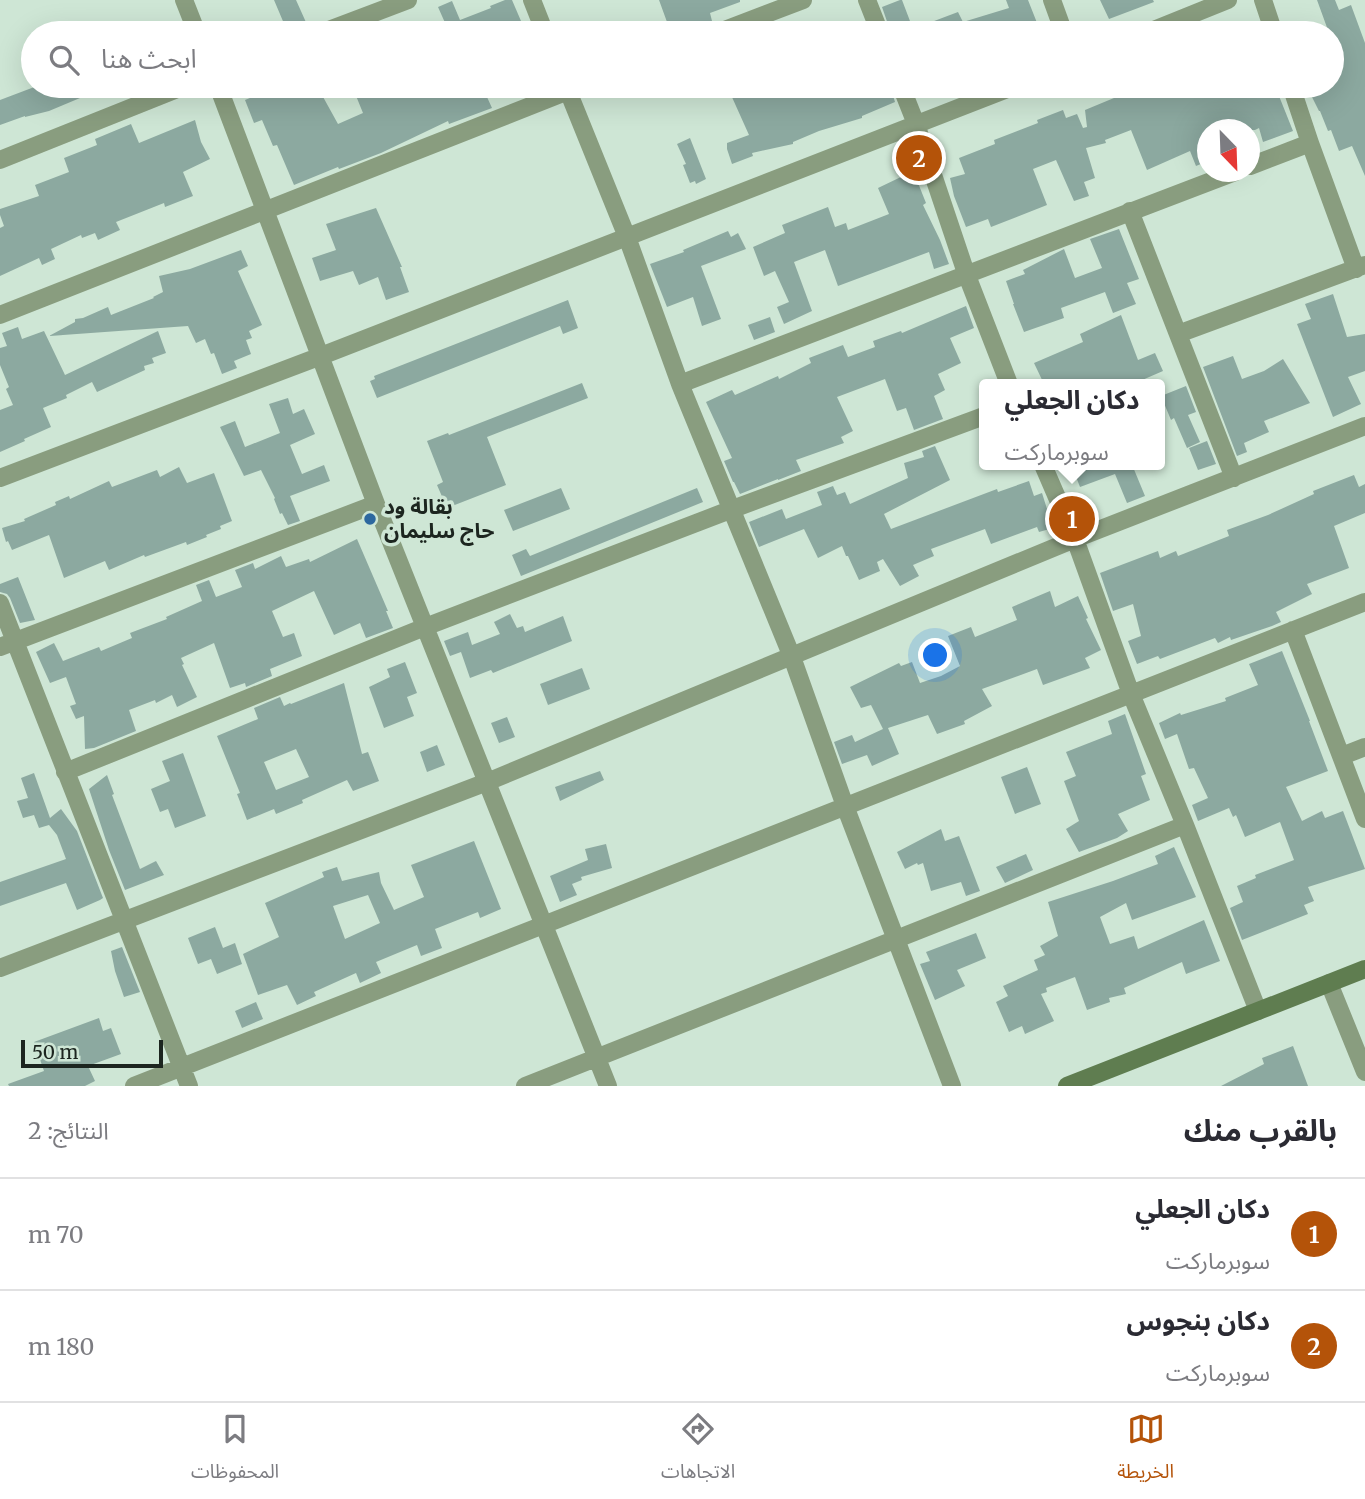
<!DOCTYPE html>
<html lang="ar">
<head>
<meta charset="utf-8">
<style>
	:root { --surface:#fff; --page:#f7f7f7; --text:#2b2b33; --muted:#7c7c81; --line:#e1e1e2; --accent:#b45309 }
	body { margin:0; font-family:Merriweather,"Noto Sans Arabic",serif; background:var(--page); color:var(--text); direction:rtl }
	.compass { position:absolute; left:1197px; top:119px; width:63px; height:63px; border-radius:50%; background:var(--surface); box-shadow:0 7px 28px #0002; rotate:157deg }
	.scale { position:absolute; left:21px; bottom:18px; width:142px; box-sizing:border-box; padding-left:7px; border:4px solid #1c251f; border-top:0; font-size:19px; line-height:24px; white-space:nowrap; color:#1c251f; -webkit-text-stroke:5px #cee6d5; paint-order:stroke }
	.you { position:absolute; left:936px; top:656px; width:24px; height:24px; margin:-18px; border:5px solid #fff; border-radius:50%; background:#1a73e8; box-shadow:0 0 0 10px #1a73e833 }
	.badge { display:grid; place-items:center; width:46px; height:46px; border-radius:50%; background:var(--accent); color:#fff; font-size:23px; font-weight:700 }
	.pin { position:absolute; translate:-50% -50%; border:4px solid #fff; box-shadow:0 2px 7px #0006 }
	.popup { position:absolute; left:979px; top:379px; width:186px; height:91px; box-sizing:border-box; display:grid; place-content:center; border-radius:7px; background:var(--surface); filter:drop-shadow(0 2px 5px #0005); font-size:23px; white-space:nowrap; color:var(--muted) }
	.popup b { font-size:26px; color:var(--text) }
	.popup::after { content:''; position:absolute; left:50%; top:100%; margin-left:-14px; border:14px solid transparent; border-top-color:var(--surface) }
	.list { margin:0; padding:0; list-style:none }
	h2 { display:flex; justify-content:space-between; align-items:center; height:91px; margin:0; padding:0 28px; font-size:30px }
	h2 small { font-size:23px; font-weight:400; color:var(--muted) }
	.list li { display:grid; grid-template-columns:46px 1fr auto; gap:21px; align-items:center; box-sizing:border-box; height:112px; padding:0 28px; border-top:2px solid var(--line) }
	.list b { display:block; font-size:26px; white-space:nowrap }
	.list p { margin:0; font-size:23px; white-space:nowrap; color:var(--muted) }
	.list em { font-size:23px; font-style:normal; color:var(--muted) }
	.icon { flex:none; width:38px; height:38px; fill:none; stroke:currentColor; stroke-width:2; stroke-linecap:round; stroke-linejoin:round }
	.map { position:relative; flex:none; width:1365px; height:1086px; overflow:hidden; direction:ltr }
	.search { position:absolute; background:var(--surface); box-shadow:0 7px 28px #0002; left:21px; right:21px; top:21px; height:77px; display:flex; align-items:center; gap:18px; box-sizing:border-box; padding:0 24px; border-radius:38px; color:var(--muted); font-size:26px }
	.sheet { height:315px; background:var(--surface) }
	nav { display:flex; justify-content:space-around; align-items:center; box-sizing:border-box; height:98px; border-top:2px solid var(--line); background:var(--surface); font-size:19px; color:var(--muted) }
	nav a { display:grid; justify-items:center; gap:4px }
	nav .on { color:var(--accent) }
	.map>svg:first-child { display:block }
	.building { fill:#8ca9a0; fill-rule:evenodd }
	.lines { fill:none; stroke-linecap:round; stroke-linejoin:round }
	.street { stroke:#899d7f; stroke-width:18 }
	.secondary { stroke:#5f7d50; stroke-width:18 }
	.poi-dot { fill:#2d689f; stroke:#cee6d5; stroke-width:2.5 }
	.labels { text-anchor:middle; stroke-width:7; stroke-linejoin:round; paint-order:stroke }
	.poi-label { font-size:21px; font-weight:bold; fill:#1c251f; stroke:#cee6d5; text-anchor:start }
</style>
</head>
<body>
<div class="map">
<svg width="1365" height="1086" viewBox="0 0 1365 1086">
	<rect width="100%" height="100%" fill="#cee6d5"/>
	<!-- building -->
	<path class="building" d="M274 0H296L309 29 301 33H288Z
		M505 0H512L521 21 506 26 508 33H429V32L446 25 438 7 452 1 460 20 491 8 490 6Z
		M659 0H740V2L710 13 712 21 677 33H671Z
		M900 0H902L913 29 958 12 963 22 1009 8 1006 0H1028L1041 33H891L882 7Z
		M1100 0H1153L1154 2 1109 19Z
		M1317 0H1335L1339 10 1351 5 1365 43V176L1352 146 1339 151 1331 130 1328 131 1320 111H1319L1309 91 1320 86H1332V33H1329Z
		M37 86H74L80 98 49 111 25 117V116L0 125V100Z
		M280 86H317L338 124 363 113 352 86H482L492 108 449 124 448 121 381 153 339 169 338 167 294 185 277 145 273 146 262 120 254 123 245 100Z
		M727 86H764L767 91 780 86H890L895 102 862 116V118L819 131 793 142V144L752 153 753 156 732 164 727 149V143L749 135Z
		M1150 86H1275L1293 131 1263 142 1259 128 1255 130H1208V161L1196 166 1190 151 1147 170 1131 130 1105 140 1106 143 1086 148 1095 178 1084 182 1089 196 1074 201 1056 160 1033 169 1047 205 991 227 988 219 966 227 954 196 950 178 965 174 959 158 995 144 994 140 1038 123 1037 120 1063 110 1066 118 1077 114 1083 128 1087 127 1085 110 1126 93 1128 97Z
		M195 120 201 142 210 159 183 172 193 196 165 207 164 203 116 222 120 230 98 240 95 233 82 238 81 235 51 249 55 259 42 265 39 258 0 276V228L4 226 0 215V209L39 196 35 185 69 172 64 158 97 145 95 139 131 124 139 143Z
		M690 138 706 179 696 184 695 181 690 183 683 165 686 164 677 144Z
		M914 153 920 170 914 173 926 203 923 205 940 240 949 264 934 269 929 252 838 286 825 250 794 262 812 311 784 324 777 307 789 302 775 271 764 276 753 247 785 233 782 225 828 207 835 227 846 223 848 230 889 214 878 188 903 176 897 159Z
		M376 208 402 267H400L409 292 386 300 378 277 359 285 353 271 320 281 312 258 336 250 326 224Z
		M1119 229 1139 279 1127 283 1136 304 1113 313 1105 292 1061 308 1064 318 1024 332 1013 304H1014L1006 281 1025 274 1023 270 1064 249 1075 278 1102 268 1090 239Z
		M728 231 731 237 738 233 746 249 701 266 721 319 702 326 693 297 667 307 650 264 684 252 683 250Z
		M241 250 248 266 238 271 262 325 249 331 252 338 246 340 251 354 234 361 237 368 222 374 214 353 211 354 205 339 196 343 188 326 49 336 75 322V319L83 318 108 307 111 315 154 298 153 297 163 292 159 276 190 269Z
		M1333 294 1347 337 1365 334V371L1348 377 1361 404 1333 417 1297 324 1311 319 1305 304Z
		M568 300 578 328 563 334 560 326 377 398 370 381 375 379 374 376Z
		M966 306 974 328 950 338 961 363 938 374 945 390 934 396 943 419 914 430 906 408 897 411 885 379 837 397 853 431 841 437 844 443 796 460 801 471 778 480V479L740 494 734 482H733L724 461 732 458 706 402 732 390 735 395 778 376 779 379 811 363 809 358 843 345 848 357 875 347 873 341 901 331 902 333Z
		M1121 315 1138 360 1155 353 1163 371 1133 384H1044L1034 363 1083 342 1080 334Z
		M770 317 775 332 754 340 748 325Z
		M18 327 22 339 44 331 65 375 158 331 166 353 152 358 154 363 144 366 145 370 97 392 92 382 66 395 67 398 43 408 51 427 24 439 25 441 0 452V410L13 405 6 389 9 387 0 365V348L7 346 2 333Z
		M1233 356 1242 379 1264 371 1283 359 1310 403 1264 421 1269 432 1244 443 1247 452 1237 456 1203 367Z
		M582 383 588 398 487 437 506 485 447 508 437 485 443 482 427 441 448 433 449 435Z
		M1186 386 1196 412 1188 415 1200 442 1187 448 1174 418 1171 420 1161 396Z
		M288 398 293 414 304 409 315 434 290 445 302 474 324 465 330 481 290 496 300 521 288 525 282 513 280 514 274 499 275 498 261 470 244 476 220 427 235 421 245 447 280 433 269 404Z
		M1207 441 1216 464 1198 470 1189 448Z
		M935 446 950 480 884 514 891 529 997 489 998 492 1029 481 1034 496 1042 493 1053 528 1039 532 1037 527 991 544 985 529 931 549 934 556 913 565 919 576 900 586 883 559 877 562 880 571 859 580 848 556H846L842 546 818 558 804 529 759 547 749 522 782 509 786 519 822 505 817 492 833 486 837 495 845 492 850 504 908 478 904 463 924 457 922 451Z
		M1084 465H1134L1133 467 1145 496 1127 503 1115 474 1080 487 1073 469Z
		M179 467 187 483 214 473 232 521 220 526 221 529 206 535 207 537 187 545 186 542 145 557 144 555 109 570 105 561 64 578 49 535 12 550 8 541 6 542 2 528 25 521 24 519 56 505 55 502 69 496 70 499 109 481 112 487 157 470 160 477Z
		M1354 475 1359 487 1365 484V513L1334 526 1349 568 1307 584 1312 594 1276 612 1281 622 1272 626 1231 640 1230 637 1218 643 1215 638 1160 659 1158 656 1137 664 1128 641 1141 636 1133 604 1113 611 1100 573 1158 551 1160 558 1176 551 1178 556 1229 536 1227 530 1268 515 1314 494 1313 491Z
		M561 488 570 509 513 531 504 510Z
		M697 488 703 502 521 576 512 555 526 549 530 556Z
		M357 539 388 611H386L393 628 366 638 360 623 334 635 314 591 272 611 283 637 294 633 302 656 270 669 272 676 246 687 245 683 230 688 214 643 181 658 184 664 182 665 197 697 177 707 172 695 156 703 155 700 129 710 136 731 94 748 85 749 84 716 76 719 70 706 76 704 66 677 50 683 36 652 54 643 63 661 99 647 101 651 132 638 130 633 167 619 166 617 202 601 196 585 209 580 216 597 242 587 235 570 253 563 255 569 281 556 286 567 309 559 310 562Z
		M18 577 35 620 20 623 10 598 7 594 0 592V584Z
		M1050 591 1055 607 1078 596 1088 618 1086 619 1101 650 1085 658 1090 668 1043 685 1037 669 982 689 992 706 964 721 965 724 937 734 928 715 888 728 899 754 872 766 867 755 842 764 834 742 852 735 855 742 883 729 871 705 861 708 850 687 899 663 901 666 912 662 920 683 941 676 960 666 948 636 971 627 975 637 1017 620 1012 607Z
		M510 614 517 628 523 626 525 632 563 616 572 641 493 673 491 670 470 678 461 652 450 656 444 641 468 632 472 645 500 634 494 622Z
		M1282 651 1310 721H1309L1328 771 1286 787 1302 821 1322 811 1325 818 1343 811 1365 869 1308 887 1314 901 1304 905 1308 914 1242 940 1230 908 1243 902 1237 886 1256 878 1255 875 1294 860 1280 822 1245 837 1236 815 1233 817 1229 808 1198 821 1192 805 1208 798 1194 768 1189 769 1177 734 1165 739 1159 723 1180 713 1181 715 1226 701 1225 698 1258 685 1249 664Z
		M405 662 417 693 407 697 414 716 384 728 369 687 390 677 387 669Z
		M582 668 590 689 548 705 540 684Z
		M344 683 362 754 368 752 379 781 353 791 347 780 302 800 303 803 276 814 274 809 247 820 237 794 240 793 217 736 258 719 254 708 280 697 284 706 290 703 291 704ZM296 749 309 777 276 790 264 762Z
		M1125 714 1146 774 1141 776 1150 800 1118 814 1128 831 1117 838 1079 852 1066 829 1079 821 1064 781 1076 776 1066 752 1112 734 1108 721Z
		M507 717 515 737 499 743 491 723Z
		M437 745 445 765 427 772 420 752Z
		M183 753 206 816 175 828 168 809 160 812 151 789 170 781 162 761Z
		M1027 767 1041 804 1015 814 1001 777Z
		M600 771 604 780 560 801 555 787Z
		M34 773 50 818 61 809 77 831 103 898 100 900 77 910 66 883 0 906V882L66 859 57 835 49 825 39 828 34 815 23 818 17 801 28 798 21 778Z
		M107 775 114 794 112 795 140 869 156 861 164 875 125 890 109 850 89 789Z
		M941 829 945 841 959 836 980 891 966 896 961 882 931 891 923 863 918 865 917 863 905 869 897 852Z
		M474 841 501 909 480 918 478 912 435 929 442 948 421 956 417 945 376 962 381 973 360 983 356 973 314 992 316 996 297 1005 287 985 258 995 243 954 279 937 265 903 324 877 322 872 337 867 342 881 379 872 381 883 394 910 424 897 411 865ZM368 895 380 923 345 939 333 906Z
		M606 844 612 868 581 877 582 880 572 884 577 895 560 902 550 876 588 860 585 849Z
		M1174 847 1196 897 1132 920 1126 903 1100 917 1110 944 1134 936 1138 949 1204 920 1220 961 1186 974 1182 962 1124 988 1126 994 1109 998 1110 1002 1087 1010 1075 977 1046 988 1047 992 1041 994 1054 1021 1025 1034 1022 1026 1009 1032 996 1002 1008 996 1003 986 1038 970 1034 960 1045 955 1040 946 1058 936 1048 902 1113 881 1158 864 1155 856Z
		M1026 854 1033 870 1005 883 996 867Z
		M215 927 223 948 235 943 242 964 217 974 211 959 198 964 188 938Z
		M976 933 986 958 957 970 965 986 935 1000 920 964 930 961 926 952Z
		M122 947 140 992 124 997 115 971 111 951Z
		M256 1002 263 1019 242 1028 235 1011Z
		M99 1018 103 1031 111 1028 121 1054 88 1066 95 1081 85 1086H9L8 1084 44 1071 34 1042Z
		M1293 1046 1308 1086H1221L1264 1064 1262 1058Z"/>
	<g class="lines">
		<!-- street -->
		<path class="street" d="M184 0 197 33
			M532 0 545 33
			M867 0 880 33
			M1052 0 1064 33
			M1263 0 1274 33
			M321 33 408 0
			M717 33 803 0
			M1146 33 1228 0
			M218 86 376 504 608 1086
			M566 86 627 237 680 384 792 657 845 806 952 1086
			M901 86 916 124 966 273 1009 384
			M1291 86 1310 143 1356 269
			M0 160 185 86
			M1250 166 1310 143
			M1130 211 1234 478
			M0 315 581 86
			M1178 334 1365 265
			M680 384 1235 172
			M1043 465 1075 539 1131 694 1185 825 1258 1011
			M0 478 321 356 1015 86
			M0 603 189 1086
			M1293 630 1365 819
			M0 647 376 504
			M1342 756 1365 747
			M65 772 425 627 730 510 984 416
			M0 968 487 782 1075 539 1365 426
			M1329 983 1365 1072
			M134 1086 1365 602
			M525 1086 1185 825"/>
		<!-- secondary -->
		<path class="secondary" d="M1067 1086 1365 969"/>
	</g>
	<!-- markers -->
	<circle class="poi-dot" cx="370" cy="519" r="7"/>
	<g class="labels">
		<!-- poi labels -->
		<g class="poi-label">
			<text x="384" y="514">بقالة ود<tspan x="384" dy="24">حاج سليمان</tspan></text>
		</g>
	</g>
</svg>
<svg class="compass" viewBox="-18 -18 36 36"><path d="M0-13l5 13h-10z" fill="#e53935"/><path d="M0 13l5-13h-10z" fill="#7c7c81"/></svg>
<div class="scale">50 m</div>
<div class="you"></div>
<div class="pin badge" style="left:1072px;top:519px">1</div>
<div class="popup"><b>دكان الجعلي</b>سوبرماركت</div>
<div class="pin badge" style="left:919px;top:158px">2</div>
<div class="search"><svg class="icon" aria-label="search" viewBox="0 0 24 24"><circle cx="10" cy="10" r="6"/><path d="M15 15l6 6"/></svg>ابحث هنا</div>
</div>
<section class="sheet">
<h2>بالقرب منك<small>النتائج: 2</small></h2>
<ul class="list">
<li><span class="badge">1</span><div><b>دكان الجعلي</b><p>سوبرماركت</p></div><em>70 m</em></li>
<li><span class="badge">2</span><div><b>دكان بنجوس</b><p>سوبرماركت</p></div><em>180 m</em></li>
</ul>
</section>
<nav>
<a class="on"><svg class="icon" aria-label="map" viewBox="0 0 24 24"><path d="M3 6l6-2 6 2 6-2v14l-6 2-6-2-6 2zM9 4v14M15 6v14"/></svg>الخريطة</a>
<a><svg class="icon" aria-label="directions" viewBox="0 0 24 24"><path d="M12 3l9 9-9 9-9-9zM9 14v-3h6M13 9l2 2-2 2"/></svg>الاتجاهات</a>
<a><svg class="icon" aria-label="saved" viewBox="0 0 24 24"><path d="M7 4h10v16l-5-4-5 4z"/></svg>المحفوظات</a>
</nav>
</body>
</html>
